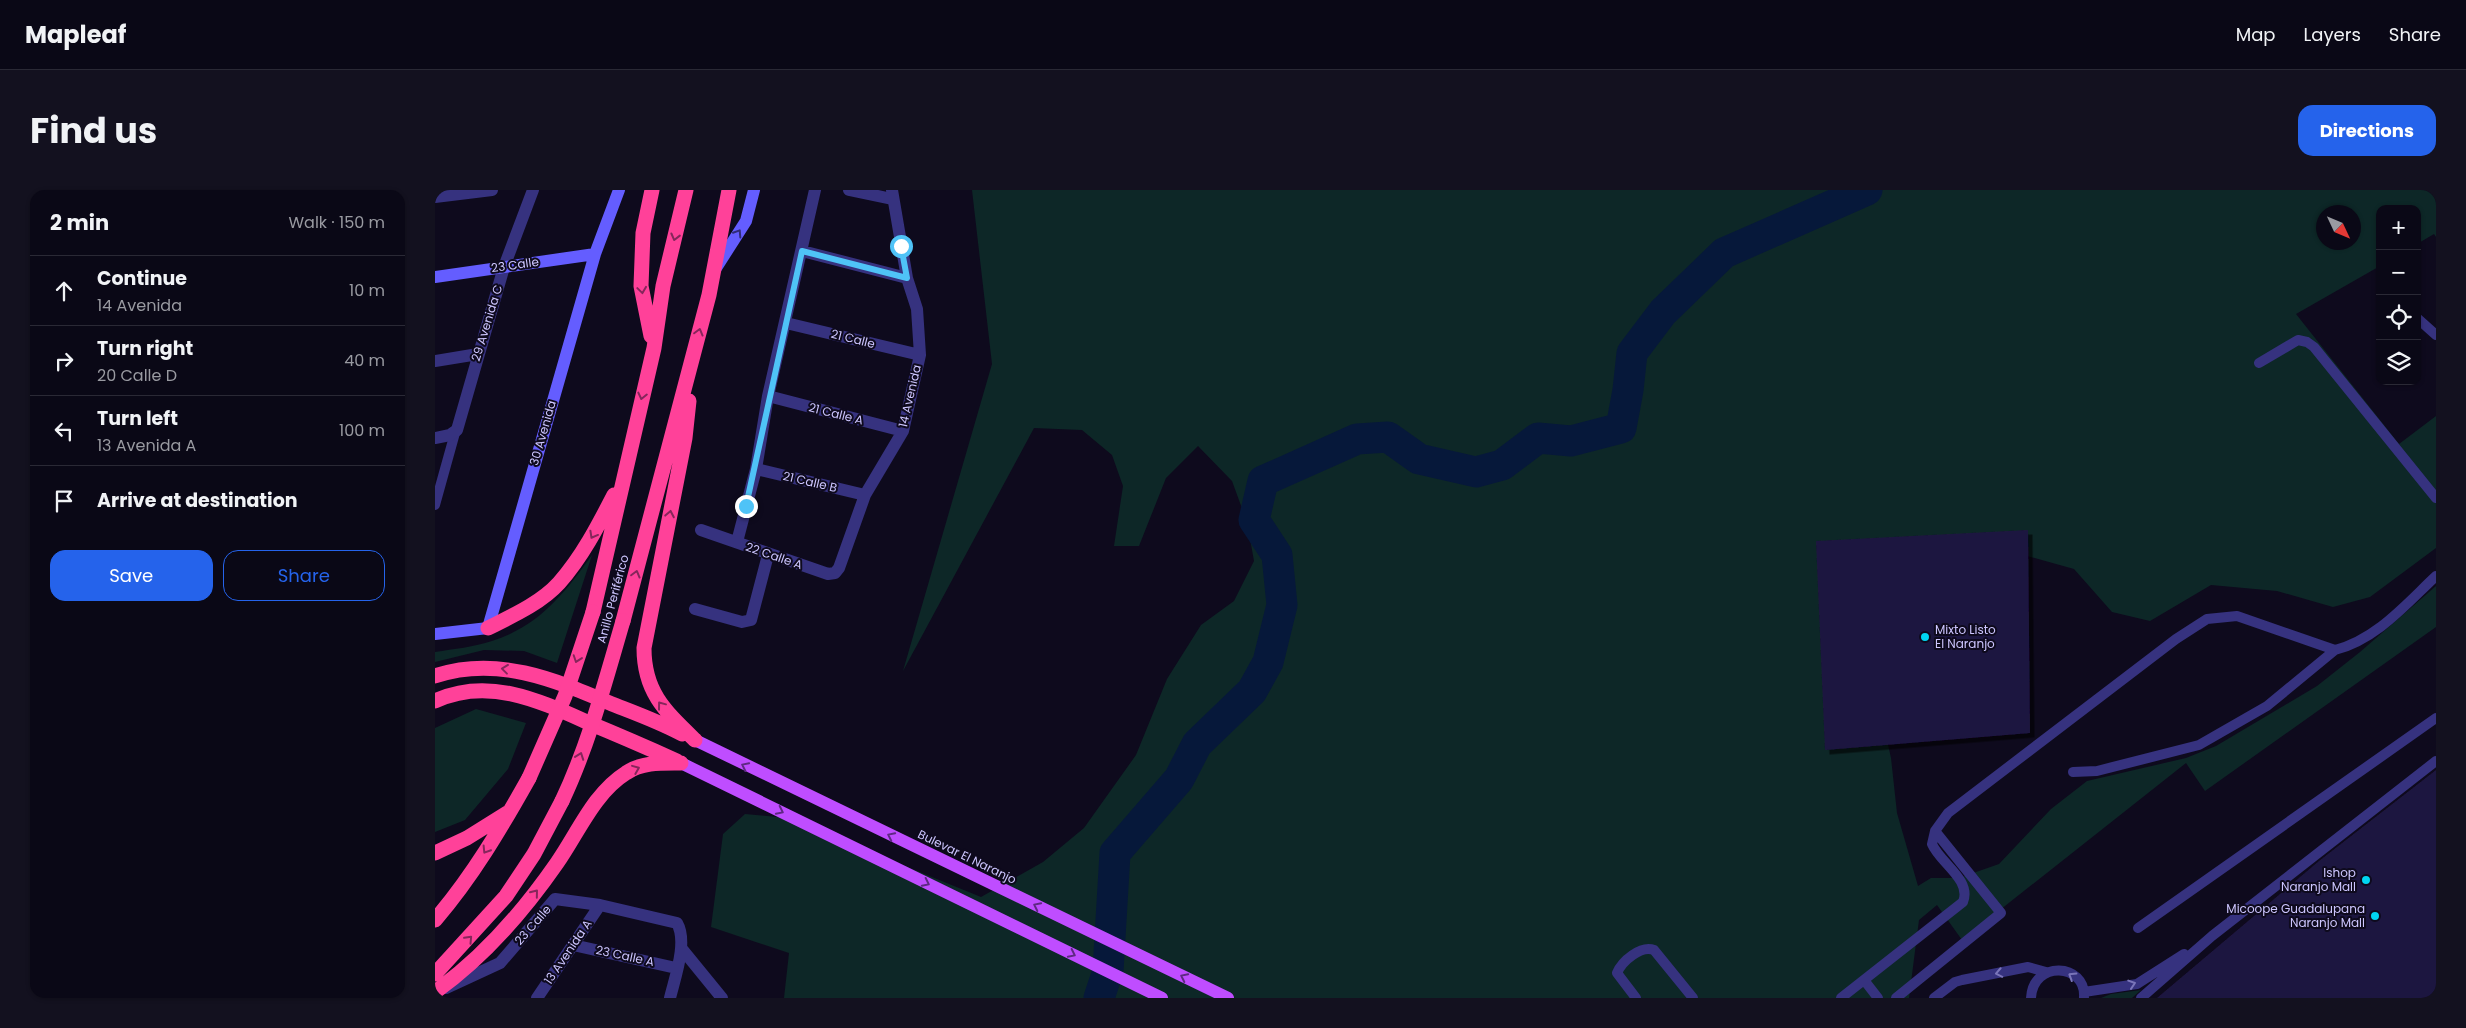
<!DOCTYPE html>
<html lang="en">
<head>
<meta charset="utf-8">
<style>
	:root { --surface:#0a0816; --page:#13111f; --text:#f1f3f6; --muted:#999aa1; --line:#2a2935; --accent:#2563eb }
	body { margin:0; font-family:Poppins,sans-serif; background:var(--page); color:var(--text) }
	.controls { position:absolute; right:15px; top:15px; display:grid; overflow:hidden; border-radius:10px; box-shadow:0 1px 4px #0004 }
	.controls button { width:45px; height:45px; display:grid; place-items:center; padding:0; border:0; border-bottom:1px solid var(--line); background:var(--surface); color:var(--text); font:25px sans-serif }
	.compass { position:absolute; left:1881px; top:15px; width:45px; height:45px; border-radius:50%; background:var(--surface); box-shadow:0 1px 4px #0004; rotate:134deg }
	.stop { position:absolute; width:15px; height:15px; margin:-11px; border:4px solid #4fc3f7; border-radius:50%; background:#fff }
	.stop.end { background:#4fc3f7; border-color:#fff; box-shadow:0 1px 5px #0008 }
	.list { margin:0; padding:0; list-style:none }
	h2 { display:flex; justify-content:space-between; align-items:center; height:65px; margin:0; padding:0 20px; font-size:21px }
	h2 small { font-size:16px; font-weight:400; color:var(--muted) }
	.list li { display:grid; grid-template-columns:32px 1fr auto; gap:15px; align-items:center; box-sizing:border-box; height:70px; padding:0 20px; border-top:1px solid var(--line) }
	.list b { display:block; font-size:19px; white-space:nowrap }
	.list p { margin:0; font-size:16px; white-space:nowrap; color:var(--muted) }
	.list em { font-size:16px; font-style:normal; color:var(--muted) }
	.actions { display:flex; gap:10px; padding:15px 20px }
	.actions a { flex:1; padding:11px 0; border:1px solid var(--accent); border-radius:15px; text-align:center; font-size:18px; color:var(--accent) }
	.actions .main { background:var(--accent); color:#fff }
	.icon { flex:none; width:28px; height:28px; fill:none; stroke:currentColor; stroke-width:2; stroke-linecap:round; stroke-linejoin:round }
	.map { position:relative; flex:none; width:2001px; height:808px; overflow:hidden; border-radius:15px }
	header { display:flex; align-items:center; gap:30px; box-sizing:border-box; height:70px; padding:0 25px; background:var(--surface); border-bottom:1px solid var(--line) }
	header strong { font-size:24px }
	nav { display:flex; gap:28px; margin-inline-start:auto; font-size:18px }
	.intro { display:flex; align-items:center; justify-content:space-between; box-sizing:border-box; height:120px; padding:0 30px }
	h1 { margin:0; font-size:35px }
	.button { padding:12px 22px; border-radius:15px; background:var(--accent); color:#fff; font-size:18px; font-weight:700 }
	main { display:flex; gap:30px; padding:0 30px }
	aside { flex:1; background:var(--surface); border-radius:15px; box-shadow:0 1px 4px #0004 }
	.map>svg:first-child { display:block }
	.green { fill:#0d2727; fill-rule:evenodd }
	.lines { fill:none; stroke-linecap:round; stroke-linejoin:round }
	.river { stroke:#06183a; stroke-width:31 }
	.building { fill:#1e153f; filter:url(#shadow) }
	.lane { stroke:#36327f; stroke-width:10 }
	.street { stroke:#36327f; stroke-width:12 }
	.secondary { stroke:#645dff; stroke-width:12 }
	.primary { stroke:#bf4dff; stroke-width:12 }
	.highway { stroke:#ff4199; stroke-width:15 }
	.highway-bridge { stroke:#ff4199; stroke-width:15 }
	.oneway { stroke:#302b77 }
	.oneway2 { stroke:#86265b }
	.oneway3 { stroke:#5e2883 }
	.oneway4 { stroke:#7a75b9 }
	.route { stroke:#4fc3f7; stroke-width:6 }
	.poi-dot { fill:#00d5f1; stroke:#0e0a1d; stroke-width:2 }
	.labels { text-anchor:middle; stroke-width:4; stroke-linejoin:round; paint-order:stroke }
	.street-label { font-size:12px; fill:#cdc6ff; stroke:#0e0a1d }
	.poi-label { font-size:12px; fill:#cdc6ff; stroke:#0e0a1d; text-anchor:end }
</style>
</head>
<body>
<header>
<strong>Mapleaf</strong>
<nav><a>Map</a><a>Layers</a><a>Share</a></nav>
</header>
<div class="intro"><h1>Find us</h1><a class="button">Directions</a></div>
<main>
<aside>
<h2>2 min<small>Walk · 150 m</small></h2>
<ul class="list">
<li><svg class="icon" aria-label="ahead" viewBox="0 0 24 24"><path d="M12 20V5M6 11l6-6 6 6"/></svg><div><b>Continue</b><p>14 Avenida</p></div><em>10 m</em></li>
<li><svg class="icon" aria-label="right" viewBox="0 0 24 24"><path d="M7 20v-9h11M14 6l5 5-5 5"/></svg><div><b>Turn right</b><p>20 Calle D</p></div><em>40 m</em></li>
<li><svg class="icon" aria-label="left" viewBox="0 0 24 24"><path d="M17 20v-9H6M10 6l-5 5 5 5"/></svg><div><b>Turn left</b><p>13 Avenida A</p></div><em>100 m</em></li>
<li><svg class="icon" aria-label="arrive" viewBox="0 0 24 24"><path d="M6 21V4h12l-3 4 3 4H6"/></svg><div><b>Arrive at destination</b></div></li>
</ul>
<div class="actions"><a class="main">Save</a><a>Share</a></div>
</aside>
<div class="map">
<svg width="2001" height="808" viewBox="0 0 2001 808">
	<defs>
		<filter id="shadow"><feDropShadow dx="4.5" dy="4.5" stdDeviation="0" flood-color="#0009"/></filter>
	</defs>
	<rect width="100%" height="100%" fill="#0e0a1d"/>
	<!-- green -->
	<path class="green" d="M537 0H2001V47L1999 44 1982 54V19H1945V76L1861 124 1964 254 2001 226V358L1935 407 1898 417 1842 401 1776 395 1715 431 1677 422 1639 379 1585 364 1439 492 1456 568 1462 623 1483 696 1496 688H1524L1564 674 1616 619 1652 591 1751 568 1781 556 1882 496 1925 462 2001 396V437L1770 601 1751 573 1527 750 1502 715 1484 730 1474 808H349L354 763 276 737 288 644 310 624 352 628 546 707 608 672 649 638 701 565 732 489 766 435 799 411 819 371 812 332 797 291 763 256 731 288 704 356H679L688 296 677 265 647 240 599 238 468 481 557 174ZM1888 22H1918V52H1888Z
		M157 365 122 473 89 461 49 460 0 472V462C19 459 39 457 57 451 104 436 129 404 157 365Z
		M41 519 91 533 73 579 30 630 0 642V538Z
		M1706 800 1697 808H1666L1676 804Z"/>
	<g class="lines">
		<!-- river -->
		<path class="river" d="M664 808 673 781 680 663 744 589 762 554 817 501 833 472 847 415 842 365 819 330 828 291 922 249 953 247 984 269 1041 282 1067 275 1103 248 1136 251 1186 238 1193 200 1197 163 1228 122 1289 63 1432 0"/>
	</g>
	<!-- building -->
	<path class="building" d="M1593 340 1595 543 1390 560 1381 351Z
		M2001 580V808H1722L1884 671Z"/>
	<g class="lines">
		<!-- lane -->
		<path class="lane" d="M1982 128 2001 145
			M1824 173 1863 150 1872 152 1879 157 2001 308
			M0 315 20 243
			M1638 582 1662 581 1764 555 1832 516 1900 460
			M1703 738 2001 528
			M1429 790 1443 808
			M1649 802 1702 794 1749 764
			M1201 808 1182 783C1187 771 1206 755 1219 760L1258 808
			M1406 808 1528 712C1537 690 1505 673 1497 654L1500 641 1513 623 1741 449 1772 429 1802 426 1900 460C1942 449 1971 414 2001 386
			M1461 808 1566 723 1500 641
			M1499 808 1520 792 1527 790 1593 777 1611 782
			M1596 808C1598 770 1651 773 1649 807
			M1706 808 1777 746 2001 571"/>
		<!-- street -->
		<path class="street" d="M414 0 457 9
			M0 7 57 0
			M367 61 472 88
			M351 133 485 165
			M0 171 43 164
			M333 206 468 241
			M0 248 15 245 22 240 69 77 98 0
			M321 279 430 305
			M266 340 393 384 400 383 404 378 430 305 468 241 485 165 482 119 472 88 457 0
			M302 352 321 279 333 206 380 0
			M260 419 307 432 316 430 333 365
			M138 755 241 778
			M247 759 287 808
			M11 798 65 773 120 709 165 715 242 733C253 752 240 787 235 808
			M102 808 165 715"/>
		<!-- secondary -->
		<path class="secondary" d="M281 78 311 31 319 0
			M0 87 160 64
			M0 444 53 438 160 64 184 0"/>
		<!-- primary -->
		<path class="primary" d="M260 550 793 808
			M246 573 727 808"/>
		<!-- highway -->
		<path class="highway" d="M216 146 206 96 208 43 217 0
			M254 211 250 248 209 458C209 502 230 521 260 550
			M158 422 219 158 228 96 251 0
			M188 431 274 105 294 0
			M53 438C77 426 106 413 124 393 147 367 163 336 179 305
			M0 486C62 465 120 490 177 514 200 523 225 532 247 544
			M0 511C53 486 105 511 154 533 183 545 213 558 242 571
			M0 663 32 648 72 623
			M0 730C37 687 66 638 94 588
			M0 784 71 706 99 664 127 611
			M0 802C49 767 88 722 122 673 143 643 159 603 191 583 207 572 227 573 246 573"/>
		<!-- highway-bridge -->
		<path class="highway-bridge" d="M94 588 130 506 158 422
			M127 611C154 554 170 492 188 431"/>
	</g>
	<!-- one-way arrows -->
	<defs><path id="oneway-chevron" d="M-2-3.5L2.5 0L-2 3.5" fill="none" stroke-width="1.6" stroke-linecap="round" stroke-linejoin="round" transform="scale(1.25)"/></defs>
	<use class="oneway" href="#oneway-chevron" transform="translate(303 43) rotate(-57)"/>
	<g class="oneway2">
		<use href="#oneway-chevron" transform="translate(240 47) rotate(104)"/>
		<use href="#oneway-chevron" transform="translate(207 100) rotate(82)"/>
		<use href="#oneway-chevron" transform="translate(264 142) rotate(-75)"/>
		<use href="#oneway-chevron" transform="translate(207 206) rotate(103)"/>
		<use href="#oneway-chevron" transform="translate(235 324) rotate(-79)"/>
		<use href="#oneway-chevron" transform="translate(158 345) rotate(119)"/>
		<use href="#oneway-chevron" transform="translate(201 384) rotate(-75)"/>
		<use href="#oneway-chevron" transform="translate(142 469) rotate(109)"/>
		<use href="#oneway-chevron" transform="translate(70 479) rotate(-173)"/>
		<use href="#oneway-chevron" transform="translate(226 515) rotate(-127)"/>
		<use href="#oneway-chevron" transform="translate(145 566) rotate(-70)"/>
		<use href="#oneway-chevron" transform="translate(201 579) rotate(-22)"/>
		<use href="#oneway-chevron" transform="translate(51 660) rotate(122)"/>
		<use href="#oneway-chevron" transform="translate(100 703) rotate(-51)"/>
		<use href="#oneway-chevron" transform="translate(34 749) rotate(-47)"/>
	</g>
	<g class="oneway3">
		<use href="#oneway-chevron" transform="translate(310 576) rotate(-154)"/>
		<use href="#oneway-chevron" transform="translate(345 621) rotate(26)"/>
		<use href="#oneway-chevron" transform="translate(456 646) rotate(-154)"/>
		<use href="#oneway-chevron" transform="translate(491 693) rotate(26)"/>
		<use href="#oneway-chevron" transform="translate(602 716) rotate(-154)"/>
		<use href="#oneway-chevron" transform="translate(637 764) rotate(26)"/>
		<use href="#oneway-chevron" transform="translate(749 787) rotate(-154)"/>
	</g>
	<g class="oneway4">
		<use href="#oneway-chevron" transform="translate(1564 783) rotate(169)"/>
		<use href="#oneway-chevron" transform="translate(1637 786) rotate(-148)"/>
		<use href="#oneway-chevron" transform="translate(1697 794) rotate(-18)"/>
	</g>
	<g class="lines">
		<!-- route -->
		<path class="route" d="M311 316 367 61 472 88 466 56"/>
	</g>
	<!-- markers -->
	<g class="poi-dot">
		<circle cx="1490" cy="447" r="5"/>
		<circle cx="1931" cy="690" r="5"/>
		<circle cx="1940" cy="726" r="5"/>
	</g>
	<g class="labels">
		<!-- street labels -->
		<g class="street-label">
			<text transform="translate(80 75) rotate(-8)" y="4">23 Calle</text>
			<text transform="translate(52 133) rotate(-73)" y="4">29 Avenida C</text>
			<text transform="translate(418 149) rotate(14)" y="4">21 Calle</text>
			<text transform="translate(475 206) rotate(-77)" y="4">14 Avenida</text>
			<text transform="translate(401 224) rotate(14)" y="4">21 Calle A</text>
			<text transform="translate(108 243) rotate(-74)" y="4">30 Avenida</text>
			<text transform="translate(375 292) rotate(13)" y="4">21 Calle B</text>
			<text transform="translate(339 366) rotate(19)" y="4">22 Calle A</text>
			<text transform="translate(178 409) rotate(-75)" y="4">Anillo Periférico</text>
			<text transform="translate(532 667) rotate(26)" y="4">Bulevar El Naranjo</text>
			<text transform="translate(98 735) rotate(-49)" y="4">23 Calle</text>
			<text transform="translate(133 762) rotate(-56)" y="4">13 Avenida A</text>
			<text transform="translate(190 766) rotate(12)" y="4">23 Calle A</text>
		</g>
		<!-- poi labels -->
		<g class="poi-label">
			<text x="1500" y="444" text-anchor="start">Mixto Listo<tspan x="1500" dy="14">El Naranjo</tspan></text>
			<text x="1921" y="687">Ishop<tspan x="1921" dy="14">Naranjo Mall</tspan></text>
			<text x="1930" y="723">Micoope Guadalupana<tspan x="1930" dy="14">Naranjo Mall</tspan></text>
		</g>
	</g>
</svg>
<div class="controls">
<button>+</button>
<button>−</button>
<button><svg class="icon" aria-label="locate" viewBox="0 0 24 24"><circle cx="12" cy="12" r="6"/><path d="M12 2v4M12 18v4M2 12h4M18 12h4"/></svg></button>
<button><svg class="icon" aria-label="layers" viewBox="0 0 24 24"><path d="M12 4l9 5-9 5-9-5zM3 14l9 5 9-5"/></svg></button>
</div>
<svg class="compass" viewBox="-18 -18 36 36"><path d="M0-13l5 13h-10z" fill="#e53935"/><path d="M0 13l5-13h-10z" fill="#999aa1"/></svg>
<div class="stop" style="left:466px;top:56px"></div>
<div class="stop end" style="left:311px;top:316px"></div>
</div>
</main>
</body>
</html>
